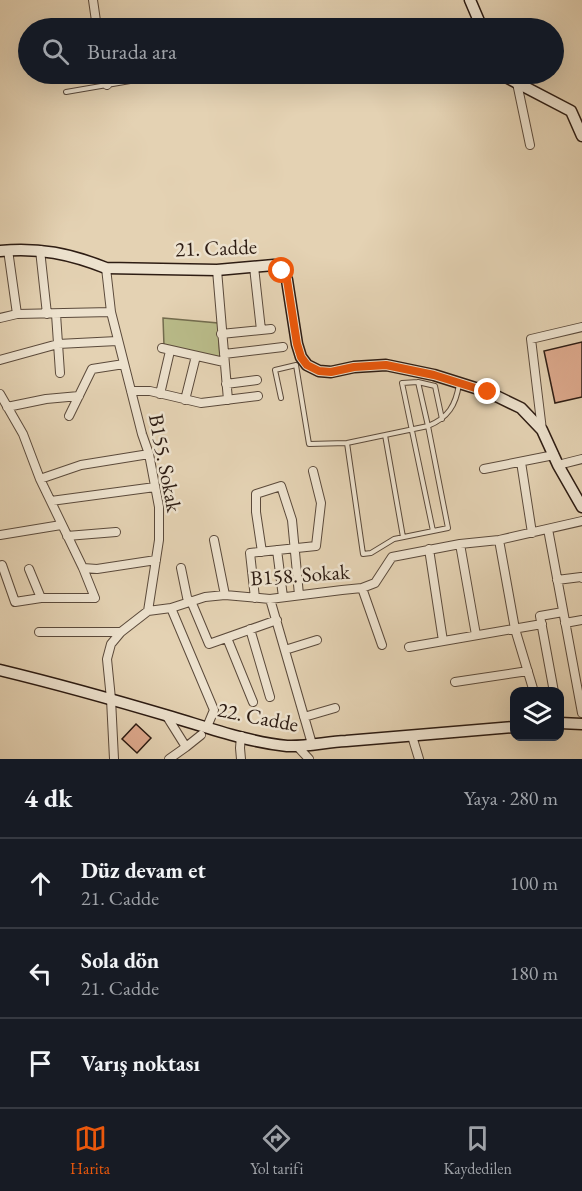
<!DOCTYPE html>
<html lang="tr">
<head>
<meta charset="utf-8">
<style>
	:root { --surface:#171b24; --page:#20242c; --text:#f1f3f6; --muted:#9ea1a6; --line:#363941; --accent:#ea580c }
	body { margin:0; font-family:"EB Garamond",serif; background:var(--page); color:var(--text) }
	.controls { position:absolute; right:18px; bottom:18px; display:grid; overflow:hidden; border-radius:12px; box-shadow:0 6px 24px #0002 }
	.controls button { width:54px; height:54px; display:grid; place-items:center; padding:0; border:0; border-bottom:2px solid var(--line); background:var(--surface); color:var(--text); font:30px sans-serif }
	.stop { position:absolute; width:18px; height:18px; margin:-14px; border:4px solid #ea580c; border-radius:50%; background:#fff }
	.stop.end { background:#ea580c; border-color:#fff; box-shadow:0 2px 6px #0008 }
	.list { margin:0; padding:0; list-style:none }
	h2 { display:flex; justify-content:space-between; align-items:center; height:78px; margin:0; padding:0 24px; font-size:26px }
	h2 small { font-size:20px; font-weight:400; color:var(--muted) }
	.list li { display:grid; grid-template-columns:39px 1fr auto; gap:18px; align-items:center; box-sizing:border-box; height:90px; padding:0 24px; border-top:2px solid var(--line) }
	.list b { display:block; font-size:22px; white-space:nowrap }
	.list p { margin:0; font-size:20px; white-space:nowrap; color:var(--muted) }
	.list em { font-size:20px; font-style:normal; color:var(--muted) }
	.icon { flex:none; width:33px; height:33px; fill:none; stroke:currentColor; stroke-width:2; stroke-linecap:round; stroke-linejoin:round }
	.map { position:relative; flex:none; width:582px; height:759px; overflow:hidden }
	.search { position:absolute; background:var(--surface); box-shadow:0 6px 24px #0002; left:18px; right:18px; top:18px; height:66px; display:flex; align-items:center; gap:15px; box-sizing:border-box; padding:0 21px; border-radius:33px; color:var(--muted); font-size:22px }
	.sheet { height:348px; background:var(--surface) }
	nav { display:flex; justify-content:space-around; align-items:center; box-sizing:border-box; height:84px; border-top:2px solid var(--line); background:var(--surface); font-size:16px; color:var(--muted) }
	nav a { display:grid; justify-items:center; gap:3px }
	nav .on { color:var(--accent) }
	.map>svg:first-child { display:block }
	.green { fill:#b9bb89; stroke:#736c4e; stroke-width:1.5 }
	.building { fill:#deaa8e; stroke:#2d1c13; stroke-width:1.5 }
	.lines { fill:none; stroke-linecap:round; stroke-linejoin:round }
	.lane-casing { stroke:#5b4a3b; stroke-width:6 }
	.street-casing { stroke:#5b4a3b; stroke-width:10 }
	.secondary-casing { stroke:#2d1c13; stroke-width:13 }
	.lane { stroke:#ede2ce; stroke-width:4 }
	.street { stroke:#ede2ce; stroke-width:8 }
	.secondary { stroke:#ede2ce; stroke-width:10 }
	.route { stroke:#ea580c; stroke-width:8 }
	.labels { text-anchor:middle; stroke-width:5; stroke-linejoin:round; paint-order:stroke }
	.street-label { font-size:21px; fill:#2d1c13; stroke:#ede2ce }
</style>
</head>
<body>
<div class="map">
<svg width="582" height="759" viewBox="0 0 582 759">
	<rect width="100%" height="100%" fill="#e4d2b3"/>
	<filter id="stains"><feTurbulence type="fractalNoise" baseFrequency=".00333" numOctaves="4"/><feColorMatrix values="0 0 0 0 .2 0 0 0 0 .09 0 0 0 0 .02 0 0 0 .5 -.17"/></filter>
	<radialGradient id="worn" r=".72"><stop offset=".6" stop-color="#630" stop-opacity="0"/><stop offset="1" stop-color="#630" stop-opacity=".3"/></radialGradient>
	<!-- green -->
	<path class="green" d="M163 318 218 323 220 359 164 346Z"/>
	<!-- building -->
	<path class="building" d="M582 342V397L555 403 544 351Z
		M136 724 151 738 137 753 122 739Z"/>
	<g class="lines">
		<defs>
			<path id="lane" d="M66 92 171 74
				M281 398 275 370 296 365 309 444 347 443 428 426C448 418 456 405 459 384
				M385 435 403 537
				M347 443 363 554 371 553 394 539 448 528 428 426 418 382
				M433 531 402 383 418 382 435 386 442 419"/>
			<path id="street" d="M93 0 97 28
				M105 74 107 85
				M517 83 530 145
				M8 250 17 314
				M40 250 47 314
				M254 267 261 330
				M106 268 111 312 142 434 149 454 159 507V540L148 611 121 632 111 644 107 659 111 699 114 759
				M217 270 228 400
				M56 314 60 373
				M0 318 17 314 111 312
				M221 334 271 329
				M162 348 224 362
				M224 354 283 347
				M0 360 58 344 117 341
				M226 384 257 380
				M131 391H150L201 403 258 396
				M0 394 23 434 40 479 83 568 95 598H41L15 602 2 565
				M160 394 170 351
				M185 400 196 356
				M7 407 46 399 79 396
				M69 416 92 369 124 364
				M542 430 531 339 582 327
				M521 462 532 533
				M558 465 582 459
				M484 469 554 455
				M40 479 81 465 149 454
				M51 501 155 487
				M548 529 582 713
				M0 535 61 525
				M67 536 116 532
				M214 540 225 595
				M499 540 515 629 534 692
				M460 544 476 635
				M429 549 443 641
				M277 550 283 597
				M262 552 256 512V494L281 486 292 520 299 595
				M83 568 97 569 156 560
				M181 568 188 602
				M29 569 41 598
				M557 580 581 577 582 578
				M362 588 382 645
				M255 598 250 553 316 546 321 503 313 471
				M270 599 312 744
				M191 601 209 644 277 620
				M171 608 214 710 207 727
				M148 611 171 608 205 597 225 595 270 599 342 590 362 588 375 583 392 557 460 544 499 540 582 521
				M565 623 582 620
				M250 629 270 697
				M39 632H121
				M227 638 253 702
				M409 647 542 624
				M285 650 317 640
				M455 682 528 671
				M554 692 540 616 563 612
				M166 715 186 747 169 759
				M304 717 335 708
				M241 736 240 748 241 759
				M412 736 419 759
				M297 746 309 759
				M186 747 201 735"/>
			<path id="secondary" d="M470 0 482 28
				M501 74 502 75 571 111
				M571 111 582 136
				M0 251C38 247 71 254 106 268L217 270 274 265 282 271 287 280 297 344 301 357 307 365 319 371 331 372 354 367 386 365 434 375 488 392 521 408 542 430 558 465 582 507
				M0 670C58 684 115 700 172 717 209 728 248 742 287 746 306 747 326 742 346 741 402 736 458 732 514 727
				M560 723 582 724"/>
		</defs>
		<!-- lane casing -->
		<use href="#lane" class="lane-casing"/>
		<!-- street casing -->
		<use href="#street" class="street-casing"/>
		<!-- secondary casing -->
		<use href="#secondary" class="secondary-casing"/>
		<!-- lane -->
		<use href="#lane" class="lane"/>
		<!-- street -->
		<use href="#street" class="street"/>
		<!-- secondary -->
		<use href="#secondary" class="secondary"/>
	</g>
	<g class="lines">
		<!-- route -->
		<path class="route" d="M282 271 287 280 297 344 301 357 307 365 319 371 331 372 354 367 386 365 434 375 488 392"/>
	</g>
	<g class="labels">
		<!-- street labels -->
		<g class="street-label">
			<text transform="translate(216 248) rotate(-2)" y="7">21. Cadde</text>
			<text transform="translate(165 463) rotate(79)" y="7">B155. Sokak</text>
			<text transform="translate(300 575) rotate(-4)" y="7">B158. Sokak</text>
			<text transform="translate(258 717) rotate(11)" y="7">22. Cadde</text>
		</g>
	</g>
	<rect width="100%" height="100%" filter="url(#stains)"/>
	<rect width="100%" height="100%" fill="url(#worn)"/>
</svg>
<div class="controls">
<button><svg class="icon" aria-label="layers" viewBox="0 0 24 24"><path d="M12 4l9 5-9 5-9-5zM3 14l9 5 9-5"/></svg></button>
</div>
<div class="stop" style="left:282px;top:271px"></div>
<div class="stop end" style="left:488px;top:392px"></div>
<div class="search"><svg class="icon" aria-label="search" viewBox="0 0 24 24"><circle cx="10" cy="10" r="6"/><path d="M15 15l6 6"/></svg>Burada ara</div>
</div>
<section class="sheet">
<h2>4 dk<small>Yaya · 280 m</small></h2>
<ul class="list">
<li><svg class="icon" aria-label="ahead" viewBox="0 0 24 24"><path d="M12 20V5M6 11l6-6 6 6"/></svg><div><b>Düz devam et</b><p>21. Cadde</p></div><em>100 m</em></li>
<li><svg class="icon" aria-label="left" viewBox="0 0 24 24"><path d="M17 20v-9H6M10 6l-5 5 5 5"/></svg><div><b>Sola dön</b><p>21. Cadde</p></div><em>180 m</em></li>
<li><svg class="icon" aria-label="arrive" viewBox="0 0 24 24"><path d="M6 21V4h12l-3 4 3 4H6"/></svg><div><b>Varış noktası</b></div></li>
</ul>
</section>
<nav>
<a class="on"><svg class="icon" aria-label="map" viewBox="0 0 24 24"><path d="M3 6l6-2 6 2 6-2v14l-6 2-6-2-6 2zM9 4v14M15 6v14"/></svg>Harita</a>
<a><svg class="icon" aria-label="directions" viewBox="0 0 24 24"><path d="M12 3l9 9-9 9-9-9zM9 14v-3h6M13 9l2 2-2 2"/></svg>Yol tarifi</a>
<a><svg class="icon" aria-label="saved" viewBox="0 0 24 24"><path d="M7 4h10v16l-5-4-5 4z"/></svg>Kaydedilen</a>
</nav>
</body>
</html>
